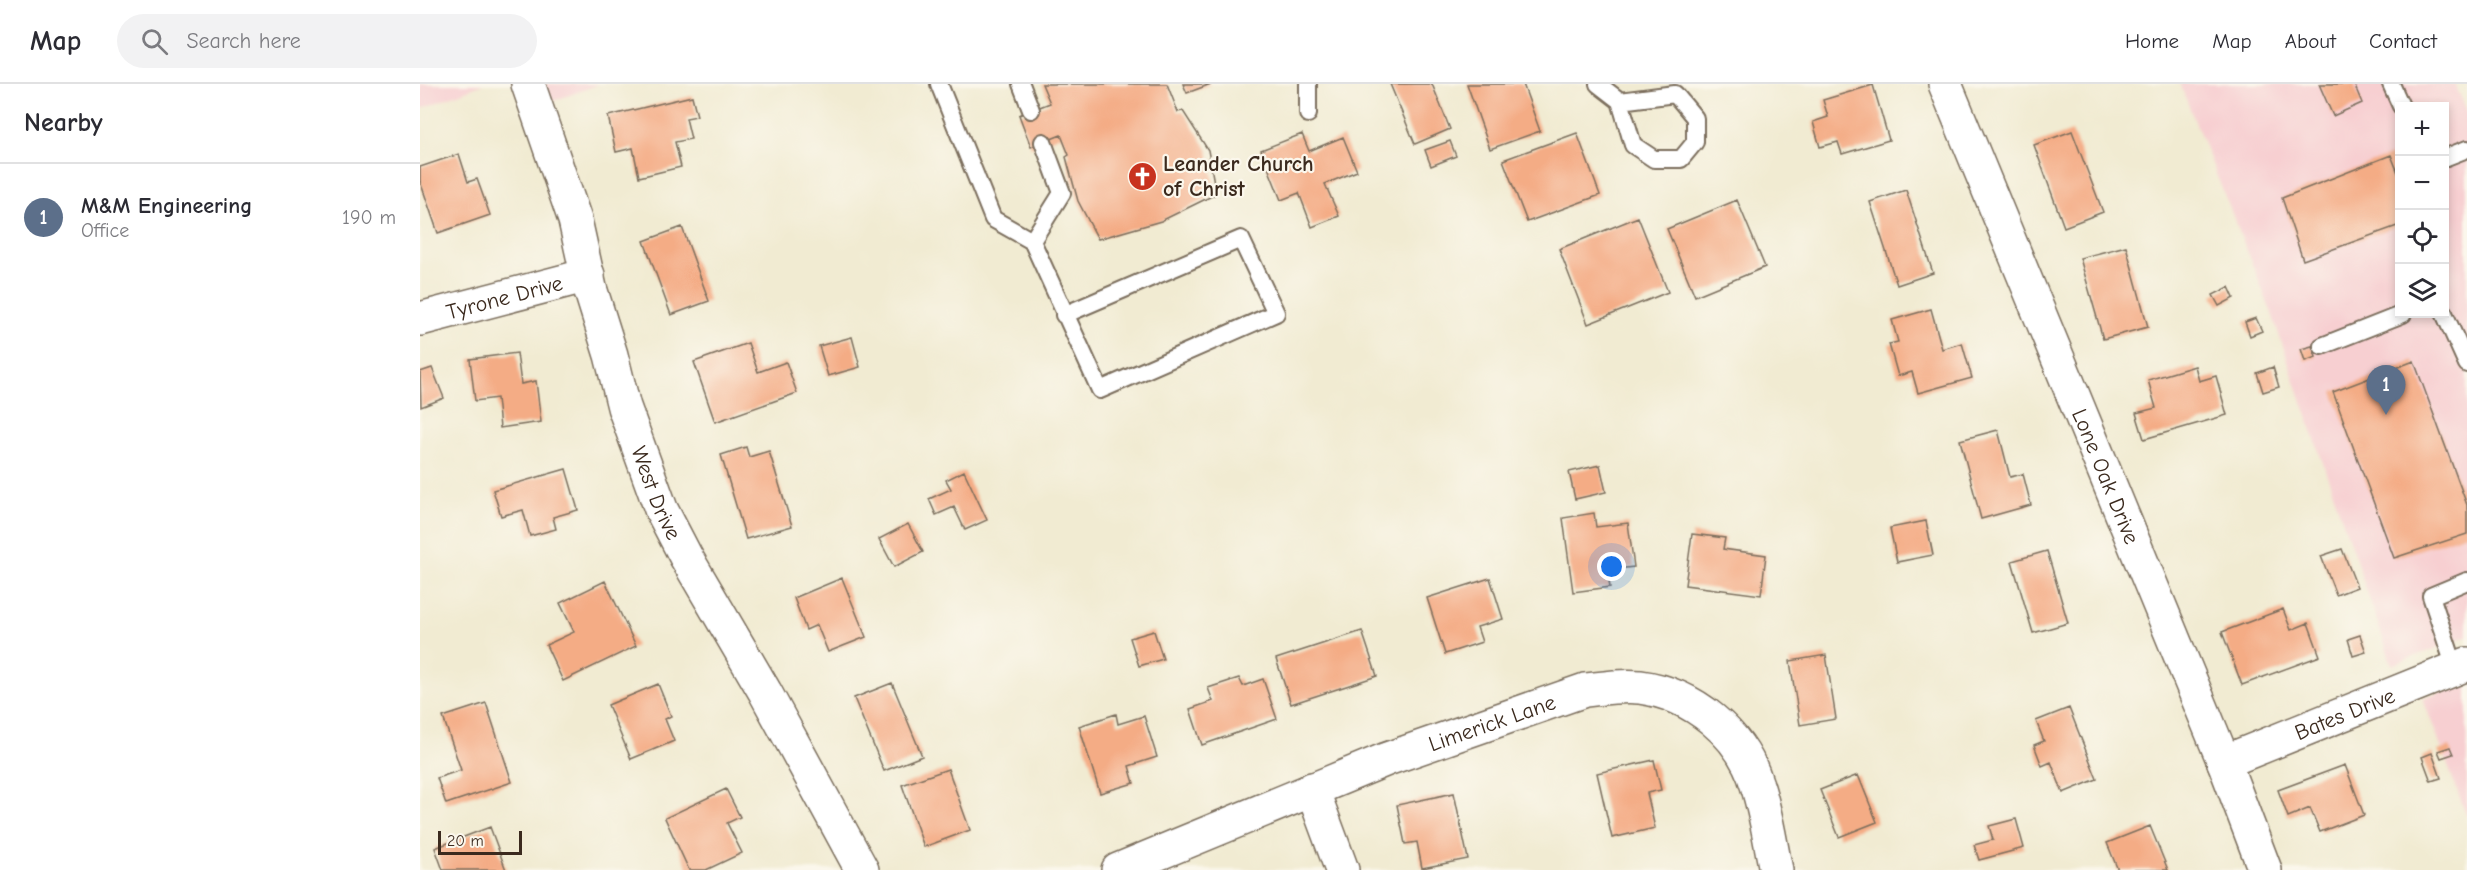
<!DOCTYPE html>
<html lang="en">
<head>
<meta charset="utf-8">
<style>
	:root { --surface:#fff; --page:#f2f2f3; --text:#2b2b33; --muted:#7c7c81; --line:#e1e1e2; --accent:#c8321e }
	body { margin:0; font-family:"Comic Neue",sans-serif; background:var(--page); color:var(--text) }
	.controls { position:absolute; right:18px; top:18px; display:grid; overflow:hidden; border-radius:0px; box-shadow:0 3px 9px #0003 }
	.controls button { width:54px; height:54px; display:grid; place-items:center; padding:0; border:0; border-bottom:2px solid var(--line); background:var(--surface); color:var(--text); font:30px sans-serif }
	.scale { position:absolute; left:18px; bottom:15px; width:84px; box-sizing:border-box; padding-left:6px; border:3px solid #3b2a1e; border-top:0; font-size:16px; line-height:21px; white-space:nowrap; color:#3b2a1e; -webkit-text-stroke:4px #fbf7ec; paint-order:stroke }
	.you { position:absolute; left:1192px; top:483px; width:21px; height:21px; margin:-15px; border:4px solid #fff; border-radius:50%; background:#1a73e8; box-shadow:0 0 0 9px #1a73e833 }
	.badge { display:grid; place-items:center; width:39px; height:39px; border-radius:50%; background:var(--accent); color:#fff; font-size:20px; font-weight:700 }
	.pin { position:absolute; translate:-50% -50px; filter:drop-shadow(0 2px 3px #0008) }
	.pin::after { content:''; position:absolute; top:32px; width:21px; height:18px; background:inherit; clip-path:polygon(0 0,100% 0,50% 100%) }
	.list { margin:0; padding:0; list-style:none }
	h2 { display:flex; justify-content:space-between; align-items:center; height:78px; margin:0; padding:0 24px; font-size:26px }
	h2 small { font-size:20px; font-weight:400; color:var(--muted) }
	.list li { display:grid; grid-template-columns:39px 1fr auto; gap:18px; align-items:center; box-sizing:border-box; height:108px; padding:0 24px; border-top:2px solid var(--line) }
	.list b { display:block; font-size:22px; white-space:nowrap }
	.list p { margin:0; font-size:20px; white-space:nowrap; color:var(--muted) }
	.list em { font-size:20px; font-style:normal; color:var(--muted) }
	.icon { flex:none; width:33px; height:33px; fill:none; stroke:currentColor; stroke-width:2; stroke-linecap:round; stroke-linejoin:round }
	.map { position:relative; flex:none; width:2047px; height:786px; overflow:hidden }
	header { display:flex; align-items:center; gap:36px; box-sizing:border-box; height:84px; padding:0 30px; background:var(--surface); border-bottom:2px solid var(--line) }
	header strong { font-size:28px }
	nav { display:flex; gap:33px; margin-inline-start:auto; font-size:21px }
	.search { width:420px; height:54px; background:var(--page); display:flex; align-items:center; gap:15px; box-sizing:border-box; padding:0 21px; border-radius:33px; color:var(--muted); font-size:22px }
	main { display:flex }
	aside { flex:1; background:var(--surface) }
	.map>svg:first-child { display:block }
	.built { fill:#f7cfd1; fill-rule:evenodd }
	.building { fill:#f4ac85 }
	.lines { fill:none; stroke-linecap:round; stroke-linejoin:round }
	.lane-casing { stroke:#7b6e5d; stroke-width:20 }
	.street-casing { stroke:#7b6e5d; stroke-width:36 }
	.lane { stroke:#fff; stroke-width:16 }
	.street { stroke:#fff; stroke-width:33 }
	.labels { text-anchor:middle; stroke-width:4.5; stroke-linejoin:round; paint-order:stroke }
	.poi-label { font-size:22px; font-weight:bold; fill:#3b2a1e; stroke:#fbf7ec; text-anchor:start }
	.street-label { font-size:22px; fill:#3b2a1e; stroke:#fbf7ec }
</style>
</head>
<body>
<header>
<strong>Map</strong>
<div class="search"><svg class="icon" aria-label="search" viewBox="0 0 24 24"><circle cx="10" cy="10" r="6"/><path d="M15 15l6 6"/></svg>Search here</div>
<nav><a>Home</a><a>Map</a><a>About</a><a>Contact</a></nav>
</header>
<main>
<aside>
<h2>Nearby<small></small></h2>
<ul class="list">
<li><span class="badge" style="background:#5c6f8a">1</span><div><b>M&amp;M Engineering</b><p>Office</p></div><em>190 m</em></li>
</ul>
</aside>
<div class="map">
<svg width="2047" height="786" viewBox="0 0 2047 786">
	<rect width="100%" height="100%" fill="#fbf7ec"/>
	<filter id="ink" filterUnits="userSpaceOnUse"><feTurbulence type="fractalNoise" baseFrequency=".0167" numOctaves="2"/><feDisplacementMap in="SourceGraphic" scale="12" xChannelSelector="R" yChannelSelector="G"/><feConvolveMatrix kernelMatrix="1 2 1 2 8 2 1 2 1" color-interpolation-filters="sRGB"/></filter>
	<filter id="wash" filterUnits="userSpaceOnUse"><feTurbulence type="fractalNoise" baseFrequency=".008" numOctaves="4" result="noise"/><feDisplacementMap in="SourceGraphic" scale="24" xChannelSelector="R" yChannelSelector="G"/><feGaussianBlur stdDeviation="1.35" result="paint"/><feColorMatrix in="noise" values="0 0 0 0 0 0 0 0 0 0 0 0 0 0 0 0 0 1.4 0 .05"/><feComposite in="paint" operator="in"/></filter>
	<g filter="url(#wash)">
		<rect width="100%" height="100%" fill="#f1ebd2"/>
		<!-- built -->
		<path class="built" d="M0 0H63L0 25Z
			M124 0H179L131 18Z
			M1760 0H2035L2047 27V552L1972 581 1851 227ZM1980 22H2024V230H1980Z
			M2047 598V733L2003 615Z"/>
		<g id="blocks">
			<!-- building -->
			<path class="building" d="M622 0H747L758 28 763 27 788 66 796 110 741 137 678 155 658 117 646 73 649 71 641 51 611 63 599 31 630 19Z
				M763 0H791L767 9Z
				M970 0H1012L1030 45 995 60Z
				M1047 0H1103L1120 47 1070 65Z
				M1899 0H1934L1942 19 1913 32Z
				M1453 1 1469 56 1422 70 1418 58 1400 63 1393 38 1408 33 1403 16Z
				M272 12 277 32 266 34 271 55 255 58 261 83 219 93 213 64 196 68 188 32Z
				M1652 47 1683 128 1644 143 1614 61Z
				M1157 49 1180 111 1107 138 1083 76Z
				M882 50 889 67 923 53 937 87 905 100 919 132 892 143 879 109 861 116 841 66Z
				M1030 57 1036 72 1011 82 1005 66Z
				M39 70 48 98 57 95 70 131 18 149 0 97V83Z
				M1971 71 1980 94V141L1883 176 1862 114Z
				M1486 106 1513 189 1477 201 1450 118Z
				M1317 116 1345 183 1275 212 1247 145Z
				M1218 133 1248 208 1168 240 1139 165Z
				M262 143 289 217 251 231 224 157Z
				M1706 162 1728 243 1683 255 1660 174Z
				M1809 203 1814 214 1799 222 1793 211Z
				M1511 225 1522 265 1542 259 1552 294 1498 309 1492 288 1478 292 1469 260 1478 258 1472 236Z
				M1836 234 1842 247 1830 252 1825 238Z
				M432 253 440 283 408 292 399 262Z
				M328 259 338 288 366 278 377 309 295 338 274 278Z
				M1892 262 1896 273 1885 277 1881 265Z
				M97 269 101 300 116 297 121 338 80 344 77 314 55 317 50 275Z
				M1994 277 2047 421V450L1974 474 1913 308Z
				M1775 282 1779 297 1796 292 1807 331 1724 355 1716 329 1736 324 1728 296Z
				M1853 283 1859 303 1843 308 1837 289Z
				M12 284 24 314 1 323 0 288Z
				M1578 346 1590 393 1603 390 1611 421 1561 435 1540 356Z
				M326 363 329 373 349 367 372 442 326 455 301 371Z
				M1180 381 1186 408 1155 415 1149 388Z
				M146 385 158 426 133 433 136 445 110 452 103 426 81 432 73 406Z
				M544 387 567 436 545 446 534 423 516 431 509 415 531 405 526 396Z
				M1174 429 1176 443 1208 439 1214 483 1187 486 1190 503 1153 508 1143 434Z
				M1506 437 1513 471 1477 478 1470 444Z
				M488 440 503 468 474 483 459 455Z
				M1272 450 1305 454 1303 465 1346 471 1341 511 1265 501Z
				M1922 465 1937 503 1916 511 1901 472Z
				M1627 467 1648 539 1613 549 1592 477Z
				M422 494 446 553 408 568 397 541 386 546 374 514Z
				M1070 494 1083 535 1057 543 1062 558 1025 570 1007 514Z
				M185 497 216 562 143 597 126 561 154 548 140 519Z
				M1863 525 1871 546 1888 539 1900 572 1822 601 1802 548Z
				M734 547 743 575 719 582 710 554Z
				M942 547 957 592 871 620 856 575Z
				M1940 551 1946 568 1933 572 1928 555Z
				M1406 571 1416 635 1380 641 1370 577Z
				M819 594 823 602 843 595 857 635 782 661 770 625 793 617 788 604Z
				M472 599 502 672 464 687 434 614Z
				M238 600 251 632 245 635 254 657 211 675 188 621Z
				M66 619 92 698 26 720 17 694 41 686 23 633Z
				M1649 624 1677 695 1643 709 1631 678 1622 682 1614 661 1624 657 1616 637Z
				M696 630 698 640 724 632 737 673 709 682 714 699 680 709 659 642Z
				M2030 663 2033 670 2021 674 2018 667Z
				M2012 669 2021 694 2011 697 2002 673Z
				M1234 676 1241 706 1227 709 1235 744 1192 754 1177 689Z
				M1925 681 1944 731 1900 748 1890 724 1868 733 1858 706Z
				M528 685 550 746 504 763 482 701Z
				M1438 691 1457 738 1419 753 1400 706Z
				M306 705 320 733 307 739 322 769 286 786H269L245 734Z
				M1034 709 1048 775 1002 784 997 758 985 760 977 721Z
				M1596 735 1604 764 1559 776 1554 761 1573 756 1569 742Z
				M1730 742 1748 786H1698L1687 759Z
				M70 743 86 786H23L15 764Z"/>
		</g>
	</g>
	<g filter="url(#ink)">
		<use href="#blocks" fill-opacity="0" stroke="#7b6e5d" stroke-width="1.5"/>
		<g class="lines">
			<defs>
				<path id="lane" d="M519 0 573 135 612 157 680 306 856 229 821 155 644 231
					M601 0 611 26
					M888 0V30
					M1178 0 1200 17 1213 61 1234 75H1261L1275 58V34L1255 10 1200 17
					M1971 0 1981 22
					M2024 74 2047 65
					M612 157 642 109 623 58
					M2024 229 2047 280
					M1902 262 1983 230
					M2035 584 2011 512 2047 497"/>
				<g id="street">
					<path id="s1" d="M108 0 155 136 170 204 191 271 204 323 241 425 266 473 345 608 442 786"/>
					<path id="s2" d="M1525 0 1804 678 1845 786"/>
					<path id="s3" d="M0 235 168 191"/>
					<path id="s4" d="M1804 678 2047 580"/>
					<path d="M892 705 922 786"/>
					<path id="s5" d="M698 786 967 675 1165 606C1184 604 1202 601 1220 603 1273 610 1322 650 1337 701 1346 728 1350 758 1356 786"/>
				</g>
			</defs>
			<!-- lane casing -->
			<use href="#lane" class="lane-casing"/>
			<!-- street casing -->
			<use href="#street" class="street-casing"/>
			<!-- lane -->
			<use href="#lane" class="lane"/>
			<!-- street -->
			<use href="#street" class="street"/>
		</g>
	</g>
	<!-- icons -->
	<defs>
		<symbol id="church-disc" viewBox="-11 -11 22 22"><circle r="9.5" fill="#c8321e" stroke="#fbf7ec"/><path d="M-1.2-6h2.4v3.5h3.3v2.4h-3.3V6h-2.4V-.1h-3.3v-2.4h3.3Z" fill="#fff"/></symbol>
	</defs>
	<g fill-rule="evenodd">
		<use href="#church-disc" x="706" y="76" width="33" height="33"/>
	</g>
	<g class="labels">
		<!-- poi labels -->
		<g class="poi-label">
			<text x="743" y="87">Leander Church<tspan x="743" dy="25">of Christ</tspan></text>
		</g>
		<!-- street labels -->
		<g class="street-label">
			<text dy="8" stroke="none"><textPath href="#s3" startOffset="87">Tyrone Drive</textPath></text>
			<text dy="8" stroke="none"><textPath href="#s2" startOffset="424">Lone Oak Drive</textPath></text>
			<text dy="8" stroke="none"><textPath href="#s1" startOffset="429">West Drive</textPath></text>
			<text dy="8" stroke="none"><textPath href="#s4" startOffset="130">Bates Drive</textPath></text>
			<text dy="8" stroke="none"><textPath href="#s5" startOffset="402">Limerick Lane</textPath></text>
		</g>
	</g>
</svg>
<div class="controls">
<button>+</button>
<button>−</button>
<button><svg class="icon" aria-label="locate" viewBox="0 0 24 24"><circle cx="12" cy="12" r="6"/><path d="M12 2v4M12 18v4M2 12h4M18 12h4"/></svg></button>
<button><svg class="icon" aria-label="layers" viewBox="0 0 24 24"><path d="M12 4l9 5-9 5-9-5zM3 14l9 5 9-5"/></svg></button>
</div>
<div class="scale">20 m</div>
<div class="you"></div>
<div class="pin badge" style="left:1966px;top:331px;background:#5c6f8a">1</div>
</div>
</main>
</body>
</html>
